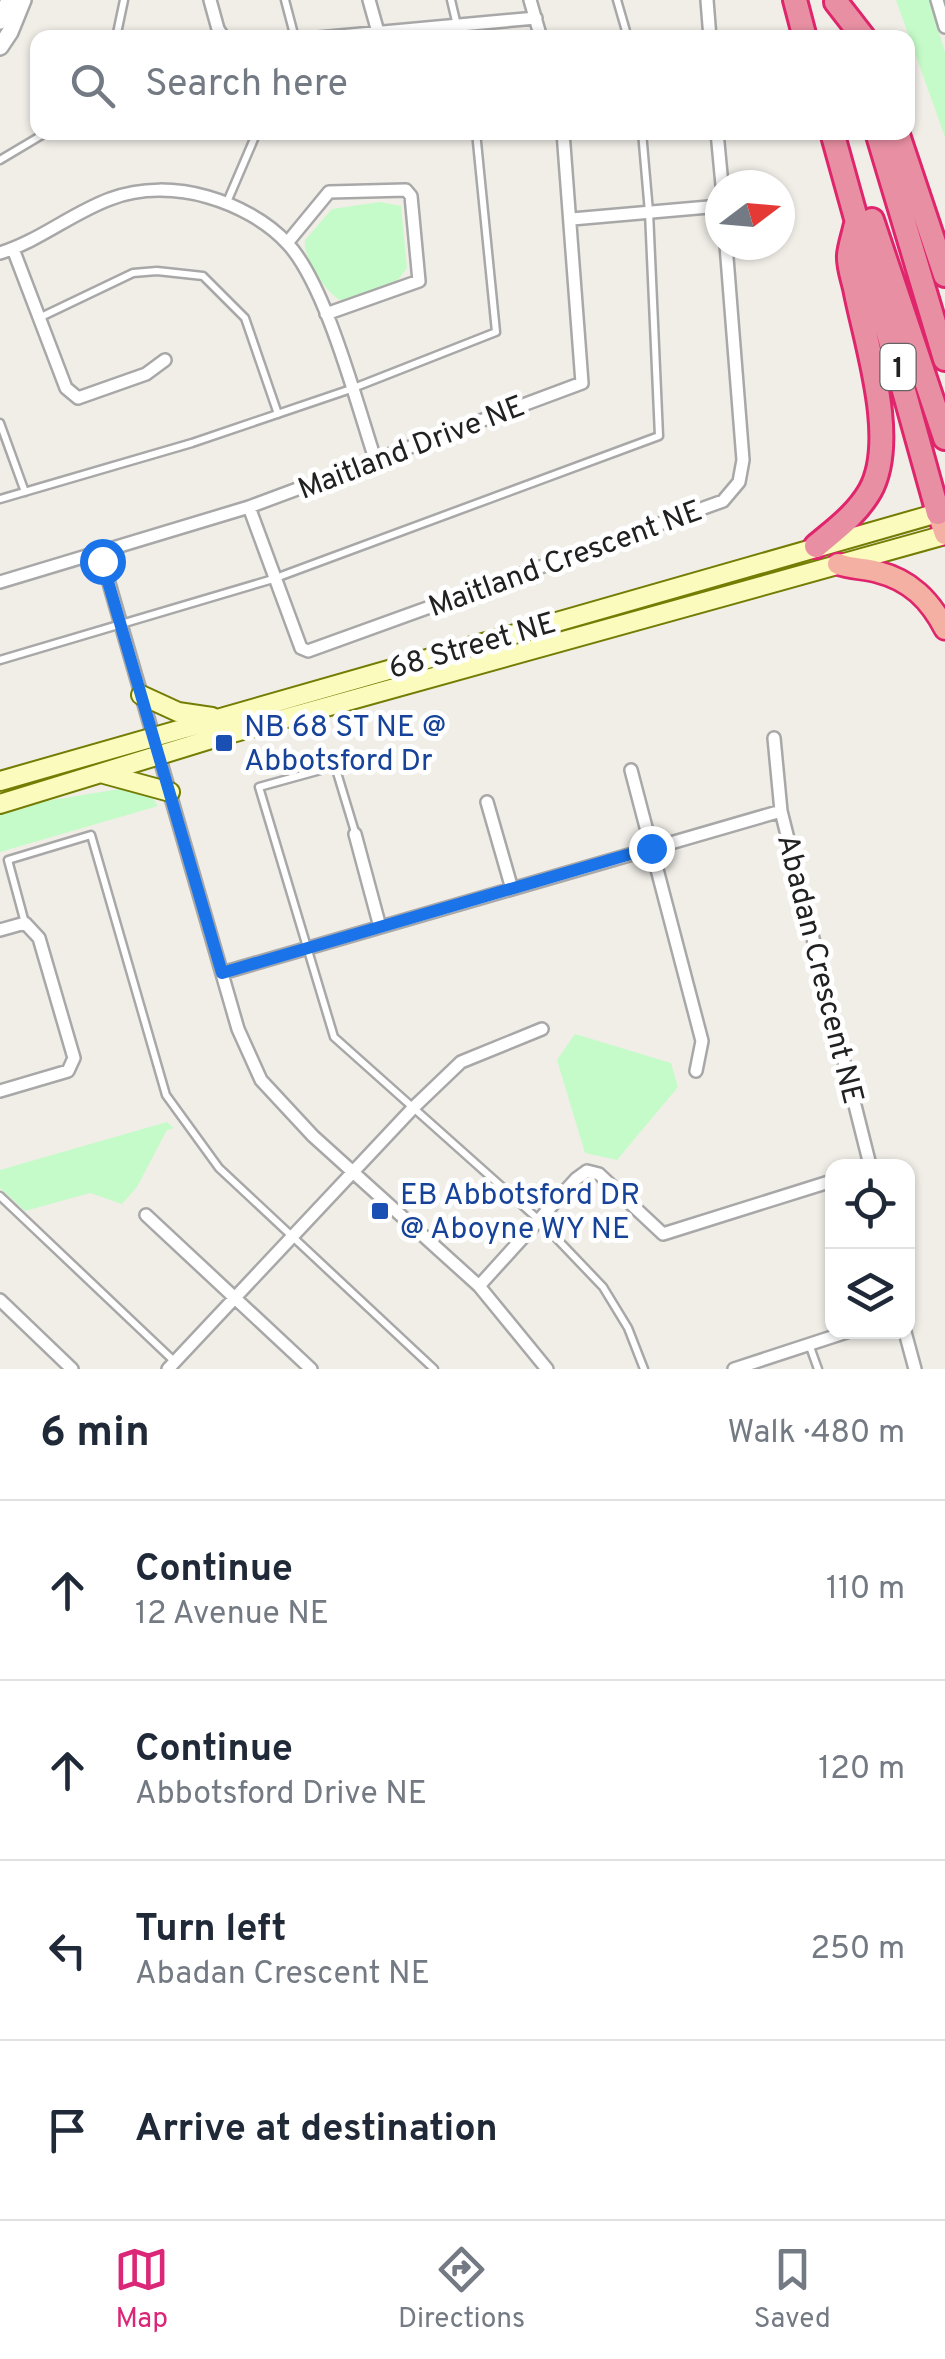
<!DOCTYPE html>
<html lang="en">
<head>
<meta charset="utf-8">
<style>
	:root { --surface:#fff; --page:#f2f2f3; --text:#1f2937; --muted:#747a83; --line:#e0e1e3; --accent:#db2777 }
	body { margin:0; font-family:Overpass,sans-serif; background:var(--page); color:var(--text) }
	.controls { position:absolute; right:30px; bottom:30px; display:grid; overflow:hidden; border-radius:20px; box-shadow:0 2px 8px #0004 }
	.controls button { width:90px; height:90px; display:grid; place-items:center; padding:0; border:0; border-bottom:2px solid var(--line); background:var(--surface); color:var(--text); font:50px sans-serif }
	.compass { position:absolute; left:705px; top:170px; width:90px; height:90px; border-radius:50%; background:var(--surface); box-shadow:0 2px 8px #0004; rotate:74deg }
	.stop { position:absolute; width:30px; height:30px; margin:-22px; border:8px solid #1a73e8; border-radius:50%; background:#fff }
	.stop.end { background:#1a73e8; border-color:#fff; box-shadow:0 2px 10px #0008 }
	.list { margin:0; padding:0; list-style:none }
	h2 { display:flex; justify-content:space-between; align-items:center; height:130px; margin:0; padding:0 40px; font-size:42px }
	h2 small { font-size:32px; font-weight:400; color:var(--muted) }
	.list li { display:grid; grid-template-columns:65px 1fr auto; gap:30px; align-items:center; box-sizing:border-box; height:180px; padding:0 40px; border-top:2px solid var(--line) }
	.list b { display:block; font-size:38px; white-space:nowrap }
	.list p { margin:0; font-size:32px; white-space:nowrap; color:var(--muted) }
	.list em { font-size:32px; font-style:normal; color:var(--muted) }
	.icon { flex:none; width:55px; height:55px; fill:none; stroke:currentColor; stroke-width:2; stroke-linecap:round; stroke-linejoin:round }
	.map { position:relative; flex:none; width:945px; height:1369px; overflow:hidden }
	.search { position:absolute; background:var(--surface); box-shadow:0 2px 8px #0004; left:30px; right:30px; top:30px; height:110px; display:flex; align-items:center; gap:25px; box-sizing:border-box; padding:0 35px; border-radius:20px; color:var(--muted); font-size:38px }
	.sheet { height:850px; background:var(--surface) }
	nav { display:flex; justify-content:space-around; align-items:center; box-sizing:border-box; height:140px; border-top:2px solid var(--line); background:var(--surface); font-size:28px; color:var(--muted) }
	nav a { display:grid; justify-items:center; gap:5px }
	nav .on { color:var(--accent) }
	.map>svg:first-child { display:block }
	.park { fill:#c5fbc8 }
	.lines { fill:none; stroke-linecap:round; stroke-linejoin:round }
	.service-casing { stroke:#a8a8a8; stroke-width:11 }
	.minor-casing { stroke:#a8a8a8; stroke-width:16 }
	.tertiary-casing { stroke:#a8a8a8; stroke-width:20 }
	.secondary-casing { stroke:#747d03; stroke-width:22 }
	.trunk-casing { stroke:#df256c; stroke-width:25 }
	.motorway-casing { stroke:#df256c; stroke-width:28 }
	.service { stroke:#fff; stroke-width:6 }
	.minor { stroke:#fff; stroke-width:11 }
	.tertiary { stroke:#fff; stroke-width:15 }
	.secondary { stroke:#fafbbc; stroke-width:18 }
	.trunk { stroke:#f4b0a2; stroke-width:20 }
	.motorway { stroke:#e98fa3; stroke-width:22 }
	.route { stroke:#1a73e8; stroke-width:12 }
	.transit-dot { fill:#1a4fb4; stroke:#fff; stroke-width:4 }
	.labels { text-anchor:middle; stroke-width:10; stroke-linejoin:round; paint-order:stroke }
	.shield { fill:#fff; stroke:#646464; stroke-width:2.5 }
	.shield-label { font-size:28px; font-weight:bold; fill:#212121 }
	.street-label { font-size:30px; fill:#212121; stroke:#fff }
	.transit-label { font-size:30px; fill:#164399; stroke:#fff; text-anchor:start }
</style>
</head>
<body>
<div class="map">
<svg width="945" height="1369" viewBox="0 0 945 1369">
	<rect width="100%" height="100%" fill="#f1eee8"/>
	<!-- park -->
	<path class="park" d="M896 0H929L945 52V137Z
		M380 202 401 206 407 268 398 280 342 301C325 293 303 258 305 240L332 209Z
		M125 788 151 796 158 806 0 852V815L46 801Z
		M575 1034 671 1063 678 1087 617 1160 585 1153 557 1060Z
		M167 1122 174 1128 167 1130 137 1187 122 1204 90 1193 25 1211 0 1188V1170Z"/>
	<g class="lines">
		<defs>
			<path id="service" d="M285 0 295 38
				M451 0 460 38
				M617 0 628 38
				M116 38 124 0
				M0 160 47 132
				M227 202 257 132
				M41 317 133 273 157 271 203 276 245 318 278 414
				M0 423 25 492
				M0 499 192 443 351 389 496 332 476 132
				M0 660 273 579 659 436 649 212 642 132
				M355 832 335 766 259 787 334 1037 539 1220 603 1287 628 1328 644 1369
				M25 923 8 860 91 835 166 1095 219 1168 434 1369
				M0 1196 175 1362
				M809 1344 818 1369"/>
			<path id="minor" d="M210 0 218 29 224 38
				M369 0 378 32
				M530 0 541 38
				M707 0 710 38
				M937 0 945 27
				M318 38 536 18
				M717 132 722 185
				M572 219 720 206
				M287 243 329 192 406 190 411 196 419 281 326 314
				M13 249 66 388 78 398 146 374 165 360
				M0 253C39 241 72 213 110 199 141 187 177 188 208 197 236 205 267 221 287 243 326 284 357 405 376 462
				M249 507 301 648 308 651 723 501 739 482 743 460 726 245
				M100 552 238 1029 261 1080 313 1136 479 1286 547 1369
				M0 582 249 507 582 383 563 132
				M774 738 781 811 869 1161 866 1166
				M631 770 702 1041 696 1071
				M487 802 512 889
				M355 834 380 927
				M0 930 25 923 39 938 74 1058 68 1071 0 1091
				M222 973 781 811
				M146 1215 311 1369
				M479 1286 576 1179 587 1171 599 1174 663 1234 832 1181
				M0 1300 72 1369
				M905 1332 915 1369
				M168 1369 414 1107 461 1062 542 1029
				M734 1369 847 1332"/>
			<path id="tertiary" d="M0 21 9 0
				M0 47 10 32 23 0"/>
			<path id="secondary" d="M141 695 178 712 212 717
				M104 774 170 792
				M0 781 945 511
				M0 804 218 737 945 535"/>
			<path id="trunk" d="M938 513 945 534
				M838 564C851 569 865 568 878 572 910 580 930 600 945 629"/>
			<path id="motorway" d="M795 0 805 38
				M836 2 864 38
				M832 132 938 513
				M877 132 945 359
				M897 132 945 275
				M872 220 945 438
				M816 546C836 529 856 515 870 491 898 441 867 347 856 293 854 281 848 267 849 255 850 245 854 234 856 224"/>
		</defs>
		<!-- service casing -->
		<use href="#service" class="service-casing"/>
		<!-- minor casing -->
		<use href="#minor" class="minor-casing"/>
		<!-- tertiary casing -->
		<use href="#tertiary" class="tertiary-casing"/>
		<!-- secondary casing -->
		<use href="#secondary" class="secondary-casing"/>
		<!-- trunk casing -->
		<use href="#trunk" class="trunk-casing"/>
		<!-- motorway casing -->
		<use href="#motorway" class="motorway-casing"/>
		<!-- service -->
		<use href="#service" class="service"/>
		<!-- minor -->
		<use href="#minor" class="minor"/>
		<!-- tertiary -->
		<use href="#tertiary" class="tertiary"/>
		<!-- secondary -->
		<use href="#secondary" class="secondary"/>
		<!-- trunk -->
		<use href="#trunk" class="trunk"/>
		<!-- motorway -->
		<use href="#motorway" class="motorway"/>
	</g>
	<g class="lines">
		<!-- route -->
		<path class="route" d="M102 561 222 973 651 848"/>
	</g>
	<!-- markers -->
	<g class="transit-dot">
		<rect x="214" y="733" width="20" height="20" rx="5"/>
		<rect x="370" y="1201" width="20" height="20" rx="5"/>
	</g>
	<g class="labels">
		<!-- shield labels -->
		<rect class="shield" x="880.5" y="344" width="35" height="46" rx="8"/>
		<g class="shield-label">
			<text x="898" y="377">1</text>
		</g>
		<!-- street labels -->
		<g class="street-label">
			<text transform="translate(411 447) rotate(-21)" y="10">Maitland Drive NE</text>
			<text transform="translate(565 558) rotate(-20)" y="10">Maitland Crescent NE</text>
			<text transform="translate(472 645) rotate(-16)" y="10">68 Street NE</text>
			<text transform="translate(821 969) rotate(76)" y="10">Abadan Crescent NE</text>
		</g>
		<!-- transit labels -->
		<g class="transit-label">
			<text x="244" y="736">NB 68 ST NE @<tspan x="244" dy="34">Abbotsford Dr</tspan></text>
			<text x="400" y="1204">EB Abbotsford DR<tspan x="400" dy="34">@ Aboyne WY NE</tspan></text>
		</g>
	</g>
</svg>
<div class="controls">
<button><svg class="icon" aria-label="locate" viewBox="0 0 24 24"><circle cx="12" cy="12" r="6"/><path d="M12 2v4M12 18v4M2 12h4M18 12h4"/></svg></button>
<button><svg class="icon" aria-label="layers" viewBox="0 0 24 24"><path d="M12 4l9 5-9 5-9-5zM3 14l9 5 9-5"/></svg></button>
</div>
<svg class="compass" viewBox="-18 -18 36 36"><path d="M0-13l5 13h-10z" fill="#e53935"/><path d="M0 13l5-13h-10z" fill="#747a83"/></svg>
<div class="stop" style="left:102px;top:561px"></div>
<div class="stop end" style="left:651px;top:848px"></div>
<div class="search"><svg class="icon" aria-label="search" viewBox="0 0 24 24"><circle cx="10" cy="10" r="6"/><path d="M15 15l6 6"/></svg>Search here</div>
</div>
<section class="sheet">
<h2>6 min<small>Walk · 480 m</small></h2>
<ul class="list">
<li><svg class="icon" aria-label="ahead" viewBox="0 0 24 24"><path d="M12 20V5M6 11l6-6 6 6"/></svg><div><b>Continue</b><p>12 Avenue NE</p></div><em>110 m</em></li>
<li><svg class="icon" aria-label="ahead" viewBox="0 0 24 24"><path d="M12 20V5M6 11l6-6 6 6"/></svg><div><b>Continue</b><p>Abbotsford Drive NE</p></div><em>120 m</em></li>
<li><svg class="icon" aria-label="left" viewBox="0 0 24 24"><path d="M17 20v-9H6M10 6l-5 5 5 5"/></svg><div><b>Turn left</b><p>Abadan Crescent NE</p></div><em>250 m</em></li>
<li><svg class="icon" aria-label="arrive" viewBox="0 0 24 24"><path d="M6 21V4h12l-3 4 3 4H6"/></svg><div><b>Arrive at destination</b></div></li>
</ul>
</section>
<nav>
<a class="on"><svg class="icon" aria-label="map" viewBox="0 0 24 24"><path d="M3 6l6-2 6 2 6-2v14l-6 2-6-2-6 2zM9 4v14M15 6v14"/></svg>Map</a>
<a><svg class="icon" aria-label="directions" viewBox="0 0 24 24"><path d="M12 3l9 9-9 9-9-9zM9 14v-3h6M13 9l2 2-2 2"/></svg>Directions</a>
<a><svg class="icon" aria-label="saved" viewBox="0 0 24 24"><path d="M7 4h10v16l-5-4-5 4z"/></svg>Saved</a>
</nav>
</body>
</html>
